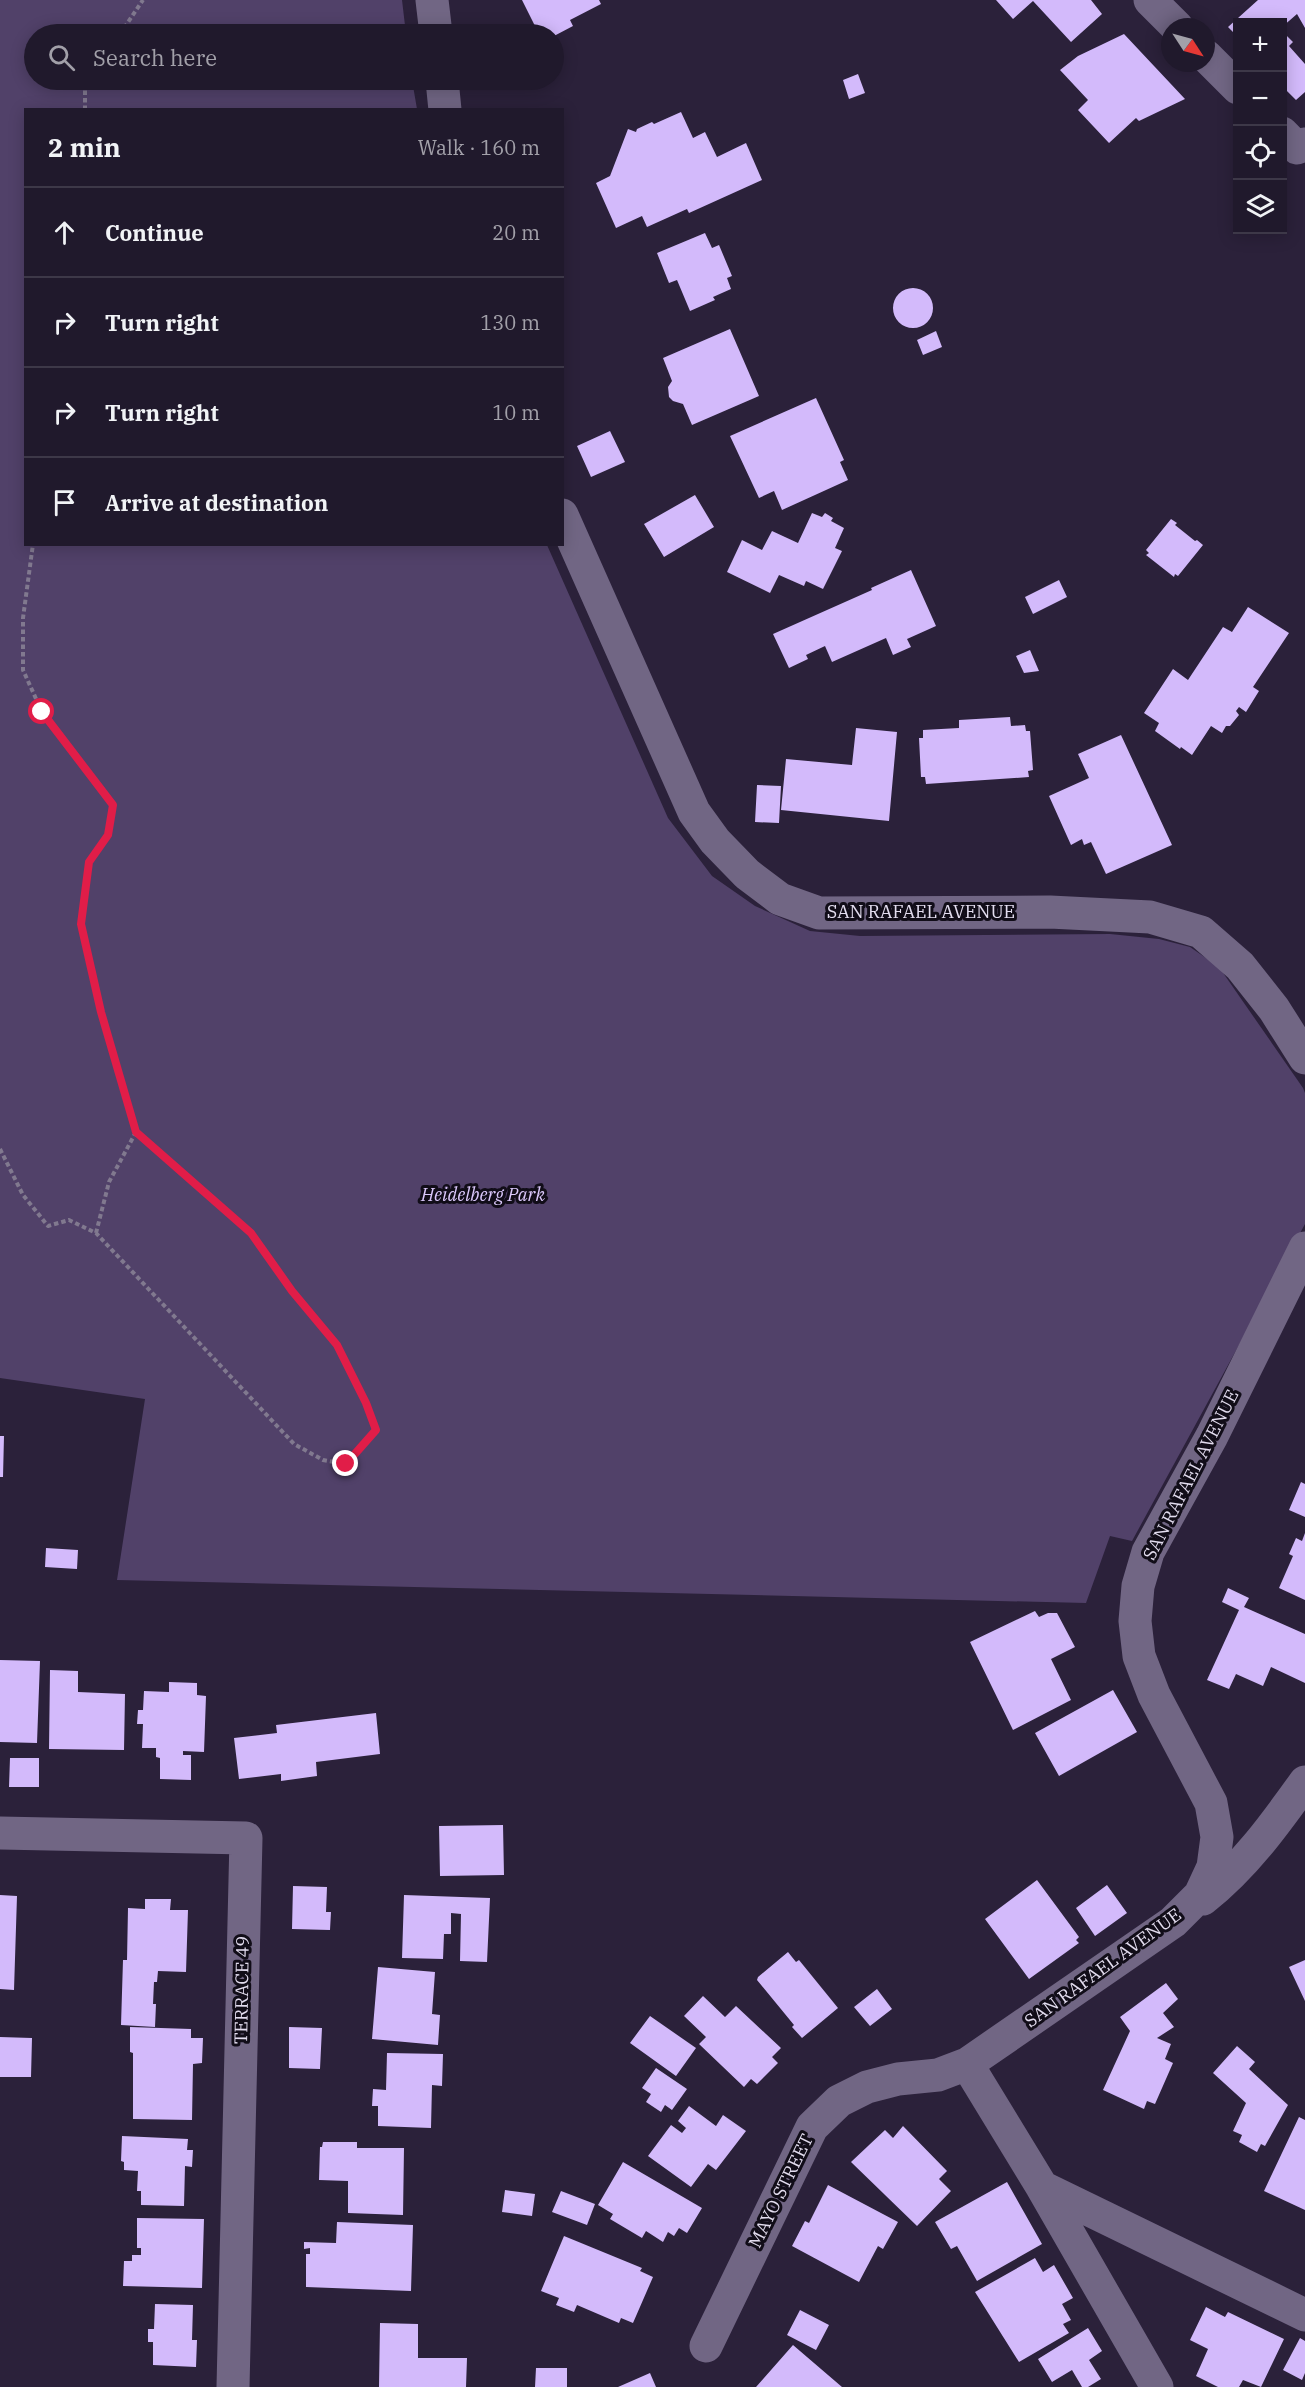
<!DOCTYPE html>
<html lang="en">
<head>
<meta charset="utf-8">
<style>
	:root { --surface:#20192c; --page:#2d2638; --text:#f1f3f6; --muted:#a2a0a9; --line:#3d3848 }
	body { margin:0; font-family:"IBM Plex Serif",serif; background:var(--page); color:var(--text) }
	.controls { position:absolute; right:18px; top:18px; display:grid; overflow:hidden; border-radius:0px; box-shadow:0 3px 15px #0003 }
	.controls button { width:54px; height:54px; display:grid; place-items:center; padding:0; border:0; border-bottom:2px solid var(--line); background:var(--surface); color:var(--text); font:30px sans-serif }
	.compass { position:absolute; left:1161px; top:18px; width:54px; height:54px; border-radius:50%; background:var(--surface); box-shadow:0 3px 15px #0003; rotate:126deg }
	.stop { position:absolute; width:18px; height:18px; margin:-14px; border:4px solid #e11d48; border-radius:50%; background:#fff }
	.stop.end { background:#e11d48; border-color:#fff; box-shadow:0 2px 6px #0008 }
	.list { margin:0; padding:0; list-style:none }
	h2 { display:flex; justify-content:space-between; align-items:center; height:78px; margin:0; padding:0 24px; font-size:26px }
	h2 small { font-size:20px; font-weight:400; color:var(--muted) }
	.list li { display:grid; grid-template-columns:39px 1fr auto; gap:18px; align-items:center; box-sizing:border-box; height:90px; padding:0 24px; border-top:2px solid var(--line) }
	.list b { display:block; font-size:22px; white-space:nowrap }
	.list em { font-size:20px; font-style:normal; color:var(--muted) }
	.icon { flex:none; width:33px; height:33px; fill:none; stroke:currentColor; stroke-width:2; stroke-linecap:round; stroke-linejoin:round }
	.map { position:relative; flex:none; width:1305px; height:2387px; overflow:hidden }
	.search { position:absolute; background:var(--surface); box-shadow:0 3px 15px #0003; left:24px; top:24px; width:540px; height:66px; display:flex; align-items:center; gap:15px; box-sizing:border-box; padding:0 21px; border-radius:33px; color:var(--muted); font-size:22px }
	.panel { position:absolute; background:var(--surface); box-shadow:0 3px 15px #0003; left:24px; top:108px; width:540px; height:438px; border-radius:0px }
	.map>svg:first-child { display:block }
	.green { fill:#514169 }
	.building { fill:#d3bafb }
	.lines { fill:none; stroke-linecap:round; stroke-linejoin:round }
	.path { stroke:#81798f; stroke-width:4; stroke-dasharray:4.5 3; stroke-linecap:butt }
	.minor { stroke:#716684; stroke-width:33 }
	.route { stroke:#e11d48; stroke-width:8 }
	.labels { text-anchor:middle; stroke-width:6; stroke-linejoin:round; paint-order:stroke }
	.street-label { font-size:18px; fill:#e3ddef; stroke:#110d18 }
	.park-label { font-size:18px; font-style:italic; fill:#dbc8fb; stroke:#110d18 }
</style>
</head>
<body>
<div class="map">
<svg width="1305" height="2387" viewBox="0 0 1305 2387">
	<rect width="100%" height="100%" fill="#2b213a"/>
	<!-- green -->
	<path class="green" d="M0 0H402L406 34H34V80H412L417 109 26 110V544L547 545 668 818 712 876 755 906 810 931 860 936 1110 934 1159 939 1190 947 1219 967 1303 1088 1305 1093V1224L1132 1541 1110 1536 1086 1603 117 1580 145 1399 0 1378Z"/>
	<!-- building -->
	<path class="building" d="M522 0H599L601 4 570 20 573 26 554 36 539 34Z
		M996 0H1091L1102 14 1071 42 1033 1 1013 19Z
		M1258 0H1305V28L1297 14 1282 27V22H1238V37L1228 27Z
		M1282 31 1293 42 1289 46 1305 64V92L1296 100 1282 86Z
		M1124 34 1185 99 1139 121 1136 118 1109 143 1078 110 1088 100 1060 70 1078 56Z
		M858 74 865 93 849 99 843 80Z
		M681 112 693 138 705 132 717 157 746 143 762 180 689 213 687 209 647 227 642 216 616 228 596 183 610 176 628 129 636 132 637 129 652 122 654 124Z
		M705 233 712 248 719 245 732 276 727 278 731 289 713 297 715 300 690 311 677 280 669 283 657 253Z
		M893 308a20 20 0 1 1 40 0a20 20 0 1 1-40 0Z
		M730 329 759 396 692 425 683 404 673 401 669 397 668 387 672 381 663 358Z
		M936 331 942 347 923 355 917 340Z
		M816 398 844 460 840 462 848 480 782 510 774 491 759 498 730 436Z
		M610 431 625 462 591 477 577 446Z
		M695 495 714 527 664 557 644 524Z
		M812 513 822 517 825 513 833 518 831 521 844 528 835 548 842 551 823 589 806 581 804 586 779 575 770 593 727 572 742 540 762 550 772 531 798 543Z
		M1171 519 1177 523 1175 525 1195 541 1197 540 1203 545 1178 576 1175 574 1174 577 1146 555 1149 553 1146 550Z
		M911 570 936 626 907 639 911 647 893 655 886 638 832 662 825 646 806 655 808 659 789 668 773 634 872 590 871 588Z
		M1059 580 1067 597 1033 614 1025 597Z
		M1248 607 1289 633 1253 687 1259 691 1246 712 1239 707 1236 711 1239 715 1230 726H1226L1222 733 1211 726 1192 755 1181 747 1180 749 1155 731 1159 723 1144 713 1173 669 1188 680 1223 627 1232 632Z
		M1030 650 1039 671 1024 673 1016 656Z
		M1010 717 1011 726 1025 725 1026 731H1030L1033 770 1028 771 1029 777 926 784 925 777H921L919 738H923V730L959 728V720Z
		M856 728 897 732 889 821 781 810 786 759 852 765Z
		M1121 735 1172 845 1106 874 1091 842 1084 845 1082 839 1071 845 1049 796 1089 778 1078 754Z
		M757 785 781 786 779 823 755 822Z
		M0 1436H4L3 1477H0Z
		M1301 1482 1305 1484V1517L1289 1510Z
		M1305 1533V1600L1279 1588 1293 1556 1289 1554 1296 1538 1302 1541Z
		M46 1548 78 1550 77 1569 45 1567Z
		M1228 1588 1249 1598 1244 1607 1305 1634V1683L1271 1667 1263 1686 1236 1674 1229 1689 1207 1680 1239 1610 1222 1602Z
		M1035 1611 1039 1617 1048 1613H1057L1075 1647 1051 1659 1071 1700 1013 1730 970 1642Z
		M0 1660 40 1661 37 1743 0 1742Z
		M50 1670 78 1671V1692L125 1694 124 1750 49 1749Z
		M169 1682 197 1683V1695L206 1696 204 1752 183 1751V1755H191V1780L160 1779V1758L156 1757V1748H142L143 1724H137L138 1710H143L144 1691 169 1692Z
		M1113 1690 1137 1732 1059 1776 1035 1733Z
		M376 1713 380 1754 316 1762 317 1776 281 1781V1774L239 1779 234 1738 277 1733 276 1725Z
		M10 1758H39V1787H9Z
		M503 1825 504 1875 440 1876 439 1826Z
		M1037 1880 1079 1937 1076 1940 1079 1943 1029 1979 985 1919Z
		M1107 1885 1127 1913 1095 1936 1076 1908Z
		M293 1886 327 1887 326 1912H331L330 1930 292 1929Z
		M0 1895 17 1896 14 1990 0 1989Z
		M404 1895 490 1898 487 1962 460 1961 461 1914 451 1913V1934H444L443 1959 402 1958Z
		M145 1899H171L170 1910H188L186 1972 158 1971 157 1982H154L153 2004H156L155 2027 121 2025 123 1960H127L128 1908 145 1909Z
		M788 1952 796 1962 799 1960 838 2008 802 2038 792 2027 794 2025 757 1980 758 1977Z
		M1305 1960V2001L1289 1967Z
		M378 1967 435 1972 432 2014 440 2015 438 2045 372 2039Z
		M1166 1983 1178 1999 1163 2013 1174 2027 1157 2038 1171 2044 1165 2059 1173 2063 1155 2104 1147 2101 1144 2109 1103 2090 1130 2031 1120 2017Z
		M877 1989 892 2009 870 2026 854 2007Z
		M703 1996 725 2017 736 2006 781 2048 772 2057 778 2063 757 2084 751 2079 744 2087 699 2044 706 2037 684 2016Z
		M650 2016 696 2048 676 2076 630 2043Z
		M130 2027 191 2029V2038H203L202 2063 193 2064 192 2120 133 2119V2053L130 2052Z
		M289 2027 322 2028 320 2069 289 2068Z
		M0 2037 32 2038 31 2077H0Z
		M1237 2046 1255 2062 1249 2069 1288 2105 1265 2146 1261 2144 1257 2152 1239 2142 1242 2135 1233 2131 1246 2103 1213 2073Z
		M387 2053 443 2054 442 2086 432 2085 431 2128 378 2126V2106H372L373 2089 386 2090Z
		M656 2068 687 2089 672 2110 665 2105 661 2112 646 2102 651 2094 642 2088Z
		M689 2106 716 2126 723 2115 746 2131 716 2170 708 2164 691 2187 648 2156 671 2125 682 2133 686 2128 678 2121Z
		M1299 2117 1305 2120V2210L1264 2191Z
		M903 2126 947 2171 939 2179 951 2191 917 2226 851 2162 885 2130 893 2138Z
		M122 2136 188 2139 187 2150H193L192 2167 185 2166 184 2206 141 2205V2191H137L138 2171 124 2170V2162L121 2161Z
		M323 2142H357V2148H404L403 2215 348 2213V2181L319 2180 320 2147H322Z
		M623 2162 702 2208 687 2233 679 2228 674 2236 668 2232 663 2242 646 2231 642 2238 610 2219 613 2214 598 2205Z
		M1007 2182 1042 2244 977 2281 957 2246 951 2249 935 2222Z
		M828 2185 898 2222 883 2249 878 2246 859 2282 792 2246 805 2221 809 2223Z
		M505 2190 535 2194 532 2216 502 2212Z
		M561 2191 595 2204 587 2225 552 2212Z
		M137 2218 204 2219 202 2288 123 2286 124 2261H132V2255H141V2248H137Z
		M337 2222 413 2225 411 2291 306 2287V2254H310V2248L304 2249V2242L336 2243Z
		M564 2236 642 2268 640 2271 653 2277 633 2323 621 2318 619 2323 577 2305 574 2312 556 2305 559 2298 541 2291Z
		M1035 2258 1043 2272 1054 2265 1073 2298 1062 2304 1071 2320 1063 2324 1069 2333 1019 2362 975 2292Z
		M155 2304 193 2305 192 2340H197L196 2367 153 2365V2342H148V2329H154Z
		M1206 2307 1225 2317 1228 2312 1284 2339 1261 2387 1243 2380 1239 2387H1218L1196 2376 1208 2349 1190 2340Z
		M800 2310 829 2325 816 2350 787 2335Z
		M380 2323 418 2324V2358H467L466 2387H379Z
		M1088 2328 1102 2351 1089 2360 1101 2379 1088 2387H1082L1072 2370 1052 2382 1038 2359Z
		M1300 2338 1305 2341V2373L1302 2380 1283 2370Z
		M793 2345 842 2387H756Z
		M536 2368H567V2387H535Z
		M650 2373 656 2387H618Z"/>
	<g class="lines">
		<!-- path -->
		<path class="path" d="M120 34 143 0
			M85 110V86L89 80
			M0 1149 23 1195 48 1226 69 1220 96 1233 294 1444 323 1460 346 1464 376 1430 366 1403 337 1345 292 1291 251 1233 136 1132 101 1012 81 924 89 862 108 835 113 805 42 712 23 670V618L33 544
			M96 1233 109 1182 136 1132"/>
		<!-- minor -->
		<path class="minor" d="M432 0 436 34
			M1150 0 1177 27
			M1206 56 1238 88
			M442 80 445 110
			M1282 133 1297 148 1305 144
			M562 515 694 812 715 841 747 874 780 899 819 913 1050 912 1150 917 1201 932 1240 966 1274 1009 1305 1058
			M0 1833 246 1838 233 2387
			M1203 1899C1244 1867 1275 1824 1305 1782
			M1042 2187 1305 2315
			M706 2346 812 2127 839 2101 867 2087 898 2079 938 2075 967 2064
			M1157 2387 1042 2187 967 2064 1173 1922 1200 1895 1213 1867 1217 1837 1211 1803 1154 1695 1139 1656 1135 1621 1138 1586 1148 1552 1212 1436 1305 1248"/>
	</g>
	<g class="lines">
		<!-- route -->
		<path class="route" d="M42 712 113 805 108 835 89 862 81 924 101 1012 136 1132 251 1233 292 1291 337 1345 366 1403 376 1430 346 1464"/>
	</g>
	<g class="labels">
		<!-- street labels -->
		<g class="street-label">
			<text x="921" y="918">SAN RAFAEL AVENUE</text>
			<text transform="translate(1191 1475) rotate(-63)" y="6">SAN RAFAEL AVENUE</text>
			<text transform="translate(1103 1968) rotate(-36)" y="6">SAN RAFAEL AVENUE</text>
			<text transform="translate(242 1990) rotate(-89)" y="6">TERRACE 49</text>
			<text transform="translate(781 2191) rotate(-64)" y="6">MAYO STREET</text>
		</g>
		<!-- park labels -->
		<g class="park-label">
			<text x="483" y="1201">Heidelberg Park</text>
		</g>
	</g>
</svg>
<div class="controls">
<button>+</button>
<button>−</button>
<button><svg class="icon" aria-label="locate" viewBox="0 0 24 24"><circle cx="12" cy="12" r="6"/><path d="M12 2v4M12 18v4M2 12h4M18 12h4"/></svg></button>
<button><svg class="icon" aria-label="layers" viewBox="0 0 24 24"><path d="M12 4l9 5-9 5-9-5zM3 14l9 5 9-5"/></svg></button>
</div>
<svg class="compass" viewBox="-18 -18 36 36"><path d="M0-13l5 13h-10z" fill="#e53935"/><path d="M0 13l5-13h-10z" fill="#a2a0a9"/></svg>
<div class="stop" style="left:42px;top:712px"></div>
<div class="stop end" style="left:346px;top:1464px"></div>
<div class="search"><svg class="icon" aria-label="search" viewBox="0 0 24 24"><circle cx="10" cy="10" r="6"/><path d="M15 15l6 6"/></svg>Search here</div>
<section class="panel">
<h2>2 min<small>Walk · 160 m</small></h2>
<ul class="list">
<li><svg class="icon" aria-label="ahead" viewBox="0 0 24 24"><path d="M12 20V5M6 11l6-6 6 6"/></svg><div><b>Continue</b></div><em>20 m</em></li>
<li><svg class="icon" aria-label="right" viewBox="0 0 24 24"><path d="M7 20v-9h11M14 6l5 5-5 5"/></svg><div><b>Turn right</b></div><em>130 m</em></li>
<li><svg class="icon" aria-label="right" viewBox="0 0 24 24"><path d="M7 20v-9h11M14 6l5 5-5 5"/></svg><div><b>Turn right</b></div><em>10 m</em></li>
<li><svg class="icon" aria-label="arrive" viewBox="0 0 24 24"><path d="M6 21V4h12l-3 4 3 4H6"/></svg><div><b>Arrive at destination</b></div></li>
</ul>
</section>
</div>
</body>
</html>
